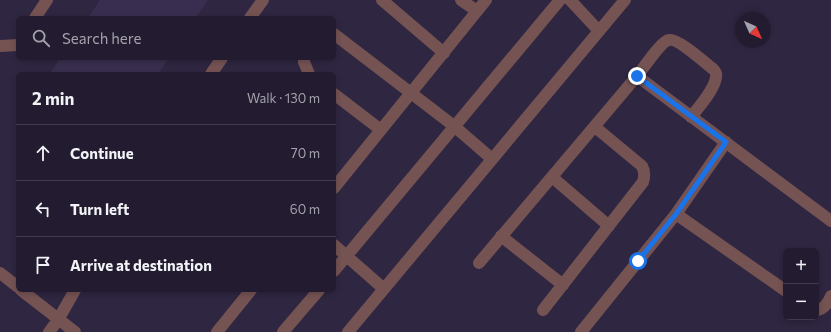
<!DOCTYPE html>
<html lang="en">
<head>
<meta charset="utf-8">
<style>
	:root { --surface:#231c31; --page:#2f293d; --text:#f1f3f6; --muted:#a3a1ab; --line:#403a4d }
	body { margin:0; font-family:Commissioner,sans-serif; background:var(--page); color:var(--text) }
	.controls { position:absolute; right:12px; bottom:12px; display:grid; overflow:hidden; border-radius:6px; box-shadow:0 2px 6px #0003 }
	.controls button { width:36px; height:36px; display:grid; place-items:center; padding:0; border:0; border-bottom:1px solid var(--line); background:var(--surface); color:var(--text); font:20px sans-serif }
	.compass { position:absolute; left:735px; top:12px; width:36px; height:36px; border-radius:50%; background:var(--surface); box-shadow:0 2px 6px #0003; rotate:135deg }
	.stop { position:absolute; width:12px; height:12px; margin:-9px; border:3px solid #1a73e8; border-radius:50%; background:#fff }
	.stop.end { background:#1a73e8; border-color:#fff; box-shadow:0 1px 4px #0008 }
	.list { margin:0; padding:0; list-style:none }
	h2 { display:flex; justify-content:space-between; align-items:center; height:52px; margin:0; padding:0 16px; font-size:17px }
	h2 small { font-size:13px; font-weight:400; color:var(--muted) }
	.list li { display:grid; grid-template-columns:26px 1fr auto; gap:12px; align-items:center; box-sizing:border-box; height:56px; padding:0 16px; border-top:1px solid var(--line) }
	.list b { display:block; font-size:15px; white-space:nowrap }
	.list em { font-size:13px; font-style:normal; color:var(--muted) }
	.icon { flex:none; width:22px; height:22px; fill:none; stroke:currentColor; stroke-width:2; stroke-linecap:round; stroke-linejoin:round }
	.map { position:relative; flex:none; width:831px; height:332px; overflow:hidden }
	.search { position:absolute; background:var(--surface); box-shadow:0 2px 6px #0003; left:16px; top:16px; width:320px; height:44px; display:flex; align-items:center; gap:10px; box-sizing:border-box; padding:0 14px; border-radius:6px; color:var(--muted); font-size:15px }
	.panel { position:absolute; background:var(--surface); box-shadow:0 2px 6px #0003; left:16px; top:72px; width:320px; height:220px; border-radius:6px }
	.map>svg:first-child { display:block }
	.built { fill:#392e4f }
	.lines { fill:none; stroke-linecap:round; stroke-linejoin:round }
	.street { stroke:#755353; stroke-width:12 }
	.route { stroke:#1a73e8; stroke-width:5 }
</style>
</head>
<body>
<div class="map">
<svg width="831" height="332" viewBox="0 0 831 332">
	<rect width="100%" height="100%" fill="#2f2641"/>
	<!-- built -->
	<path class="built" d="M100 0H208L196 18H88Z
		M60 58H169L158 74H57L51 72Z"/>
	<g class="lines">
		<!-- street -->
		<path class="street" d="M382 0 444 53
			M461 0 477 11
			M570 0 599 31
			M35 18 47 0
			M250 18 263 0
			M334 34 454 126 492 159
			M0 46 18 45
			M304 58V62L309 74
			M211 74 222 58
			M637 76 831 221
			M334 94 381 130
			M552 177 609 226
			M334 188 486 0
			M676 214 786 291
			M501 236 563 285
			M334 245 384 289
			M479 263 637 76C643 69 661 41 669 40 678 38 705 63 713 69 715 71 717 73 716 77 715 89 699 107 691 117
			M334 271 560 0
			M0 273 18 287
			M21 290 75 332
			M543 310 643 182C645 176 645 172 642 166L595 127
			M816 310C824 310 828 303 831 296
			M49 332 58 320 75 290
			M217 332 251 290
			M283 332 319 290
			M348 332 625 0
			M581 332 676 214 726 142"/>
	</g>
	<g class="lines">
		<!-- route -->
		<path class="route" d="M637 76 726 142 676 214 638 261"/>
	</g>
</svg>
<div class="controls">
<button>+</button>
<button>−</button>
</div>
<svg class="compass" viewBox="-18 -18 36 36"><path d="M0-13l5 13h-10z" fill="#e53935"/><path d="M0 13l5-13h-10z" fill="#a3a1ab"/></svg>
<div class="stop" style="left:638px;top:261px"></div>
<div class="stop end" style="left:637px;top:76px"></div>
<div class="search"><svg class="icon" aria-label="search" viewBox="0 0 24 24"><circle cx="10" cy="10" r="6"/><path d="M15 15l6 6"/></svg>Search here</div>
<section class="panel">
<h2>2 min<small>Walk · 130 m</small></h2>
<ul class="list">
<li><svg class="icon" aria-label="ahead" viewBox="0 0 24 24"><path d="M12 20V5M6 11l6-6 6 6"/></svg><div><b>Continue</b></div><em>70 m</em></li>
<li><svg class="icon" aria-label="left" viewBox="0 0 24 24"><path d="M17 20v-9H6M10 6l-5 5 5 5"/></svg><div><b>Turn left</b></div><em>60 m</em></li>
<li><svg class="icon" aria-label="arrive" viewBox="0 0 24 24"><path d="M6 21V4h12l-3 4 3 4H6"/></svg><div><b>Arrive at destination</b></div></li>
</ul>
</section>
</div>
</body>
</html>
